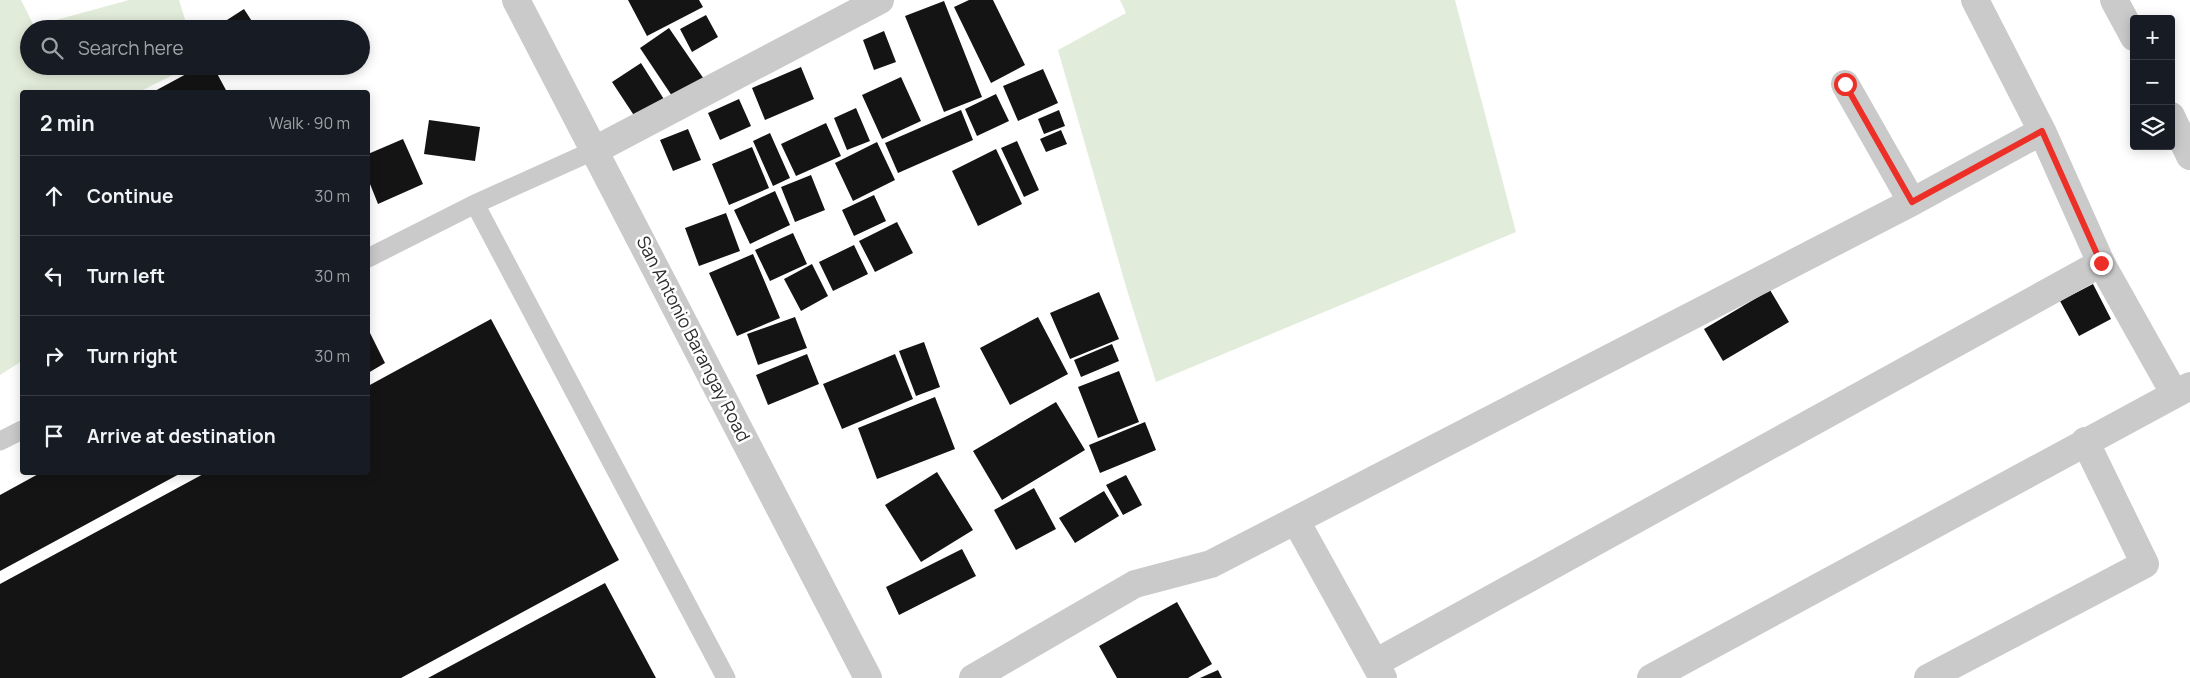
<!DOCTYPE html>
<html lang="en">
<head>
<meta charset="utf-8">
<style>
	:root { --surface:#171b24; --page:#242831; --text:#f1f3f6; --muted:#9ea1a6; --line:#363941 }
	body { margin:0; font-family:Manrope,sans-serif; background:var(--page); color:var(--text) }
	.controls { position:absolute; right:15px; top:15px; display:grid; overflow:hidden; border-radius:5px; box-shadow:0 2px 12px #0003 }
	.controls button { width:45px; height:45px; display:grid; place-items:center; padding:0; border:0; border-bottom:1px solid var(--line); background:var(--surface); color:var(--text); font:25px sans-serif }
	.stop { position:absolute; width:15px; height:15px; margin:-11px; border:4px solid #ec3028; border-radius:50%; background:#fff }
	.stop.end { background:#ec3028; border-color:#fff; box-shadow:0 1px 5px #0008 }
	.list { margin:0; padding:0; list-style:none }
	h2 { display:flex; justify-content:space-between; align-items:center; height:65px; margin:0; padding:0 20px; font-size:21px }
	h2 small { font-size:16px; font-weight:400; color:var(--muted) }
	.list li { display:grid; grid-template-columns:32px 1fr auto; gap:15px; align-items:center; box-sizing:border-box; height:80px; padding:0 20px; border-top:1px solid var(--line) }
	.list b { display:block; font-size:19px; white-space:nowrap }
	.list em { font-size:16px; font-style:normal; color:var(--muted) }
	.icon { flex:none; width:28px; height:28px; fill:none; stroke:currentColor; stroke-width:2; stroke-linecap:round; stroke-linejoin:round }
	.map { position:relative; flex:none; width:2190px; height:678px; overflow:hidden }
	.search { position:absolute; background:var(--surface); box-shadow:0 2px 12px #0003; left:20px; top:20px; width:350px; height:55px; display:flex; align-items:center; gap:12px; box-sizing:border-box; padding:0 18px; border-radius:28px; color:var(--muted); font-size:19px }
	.panel { position:absolute; background:var(--surface); box-shadow:0 2px 12px #0003; left:20px; top:90px; width:350px; height:385px; border-radius:5px }
	.map>svg:first-child { display:block }
	.green { fill:#e2ecda }
	.building { fill:#141414 }
	.lines { fill:none; stroke-linecap:round; stroke-linejoin:round }
	.lane { stroke:#cacaca; stroke-width:19 }
	.street { stroke:#cacaca; stroke-width:28 }
	.route { stroke:#ec3028; stroke-width:6 }
	.labels { text-anchor:middle; stroke-width:5; stroke-linejoin:round; paint-order:stroke }
	.street-label { font-size:18px; fill:#2d2d2d; stroke:#fff }
</style>
</head>
<body>
<div class="map">
<svg width="2190" height="678" viewBox="0 0 2190 678">
	<rect width="100%" height="100%" fill="#fff"/>
	<!-- green -->
	<path class="green" d="M0 0H21L34 26 129 0H179L188 29H29V66H191L139 92H22V361L0 375Z
		M1120 0H1455L1516 232 1156 382 1127 290 1058 50 1126 13Z"/>
	<!-- building -->
	<path class="building" d="M628 0H699L703 7 647 36Z
		M969 0H993L1025 65 991 83 954 7Z
		M944 1 982 97 944 112 905 16Z
		M244 9 257 29H213Z
		M706 15 718 37 692 52 680 29Z
		M669 28 706 82 676 102 640 48Z
		M884 31 896 62 874 70 863 40Z
		M641 63 667 104 639 123 612 82Z
		M201 66H213L227 92H153Z
		M801 67 814 99 765 120 752 88Z
		M1043 69 1058 103 1018 121 1003 86Z
		M901 77 921 121 882 139 862 95Z
		M996 94 1009 121 977 136 965 109Z
		M739 99 751 126 720 140 708 113Z
		M856 108 870 141 847 150 834 118Z
		M961 110 973 140 898 173 885 143Z
		M1059 110 1065 126 1044 134 1038 119Z
		M429 120 480 127 475 161 424 154Z
		M826 123 841 156 796 176 781 144Z
		M688 129 701 160 673 171 660 140Z
		M1061 130 1067 144 1046 152 1040 139Z
		M770 133 790 178 773 186 753 141Z
		M403 139 423 184 378 204 368 179V154Z
		M1017 141 1039 190 1024 197 1001 148Z
		M877 142 895 180 853 201 835 163Z
		M752 147 769 188 729 205 712 164Z
		M996 149 1022 204 978 226 952 171Z
		M811 175 825 210 795 222 781 187Z
		M775 191 790 225 750 244 734 210Z
		M874 195 886 221 854 236 842 210Z
		M726 213 740 251 699 266 685 228Z
		M897 222 913 253 875 272 859 241Z
		M793 233 807 264 770 281 755 250Z
		M854 245 868 274 833 291 819 262Z
		M753 254 780 318 737 336 709 273Z
		M812 264 828 296 801 311 784 279Z
		M2093 284 2111 319 2079 336 2060 301Z
		M1770 290 1789 322 1723 361 1704 329Z
		M1099 292 1119 339 1070 359 1050 313Z
		M795 317 807 348 758 365 747 334Z
		M1038 317 1068 374 1010 405 980 348Z
		M491 319 619 560 401 678H0V584L207 472H368V386Z
		M368 329 385 363 368 373Z
		M924 342 940 387 916 396 899 351Z
		M1112 344 1119 361 1081 377 1074 360Z
		M807 354 819 384 768 405 756 375Z
		M895 354 913 399 842 429 823 384Z
		M1119 371 1139 422 1098 438 1078 387Z
		M935 397 955 449 877 479 858 428Z
		M1056 402 1085 450 1002 500 973 451Z
		M1145 422 1156 450 1100 473 1089 445Z
		M42 472H183L0 571V495Z
		M937 472 973 530 921 562 885 505Z
		M1126 475 1142 505 1123 515 1106 485Z
		M1034 488 1056 529 1016 550 994 510Z
		M1104 491 1119 516 1075 543 1059 518Z
		M962 549 976 576 899 615 886 587Z
		M605 583 656 678H428Z
		M1177 602 1212 664 1188 678H1117L1099 646Z
		M1218 670 1222 678H1200Z"/>
	<g class="lines">
		<!-- lane -->
		<path class="lane" d="M475 204 726 678
			M368 258 475 204 595 150
			M0 441 22 430"/>
		<!-- street -->
		<path class="street" d="M516 0 868 678
			M1975 0 2042 131 2101 263 2174 393
			M2114 0 2134 37
			M1845 84 1912 202
			M2171 116 2190 156
			M595 150 880 0
			M1296 521 1383 678
			M1375 663 2101 263
			M973 678 1135 584 1211 564 1912 202 2042 131
			M1651 678 2190 386
			M1928 678 2145 564 2085 441"/>
	</g>
	<g class="lines">
		<!-- route -->
		<path class="route" d="M1845 84 1912 202 2042 131 2101 263"/>
	</g>
	<g class="labels">
		<!-- street labels -->
		<g class="street-label">
			<text transform="translate(693 339) rotate(63)" y="6">San Antonio Barangay Road</text>
		</g>
	</g>
</svg>
<div class="controls">
<button>+</button>
<button>−</button>
<button><svg class="icon" aria-label="layers" viewBox="0 0 24 24"><path d="M12 4l9 5-9 5-9-5zM3 14l9 5 9-5"/></svg></button>
</div>
<div class="stop" style="left:1845px;top:84px"></div>
<div class="stop end" style="left:2101px;top:263px"></div>
<div class="search"><svg class="icon" aria-label="search" viewBox="0 0 24 24"><circle cx="10" cy="10" r="6"/><path d="M15 15l6 6"/></svg>Search here</div>
<section class="panel">
<h2>2 min<small>Walk · 90 m</small></h2>
<ul class="list">
<li><svg class="icon" aria-label="ahead" viewBox="0 0 24 24"><path d="M12 20V5M6 11l6-6 6 6"/></svg><div><b>Continue</b></div><em>30 m</em></li>
<li><svg class="icon" aria-label="left" viewBox="0 0 24 24"><path d="M17 20v-9H6M10 6l-5 5 5 5"/></svg><div><b>Turn left</b></div><em>30 m</em></li>
<li><svg class="icon" aria-label="right" viewBox="0 0 24 24"><path d="M7 20v-9h11M14 6l5 5-5 5"/></svg><div><b>Turn right</b></div><em>30 m</em></li>
<li><svg class="icon" aria-label="arrive" viewBox="0 0 24 24"><path d="M6 21V4h12l-3 4 3 4H6"/></svg><div><b>Arrive at destination</b></div></li>
</ul>
</section>
</div>
</body>
</html>
